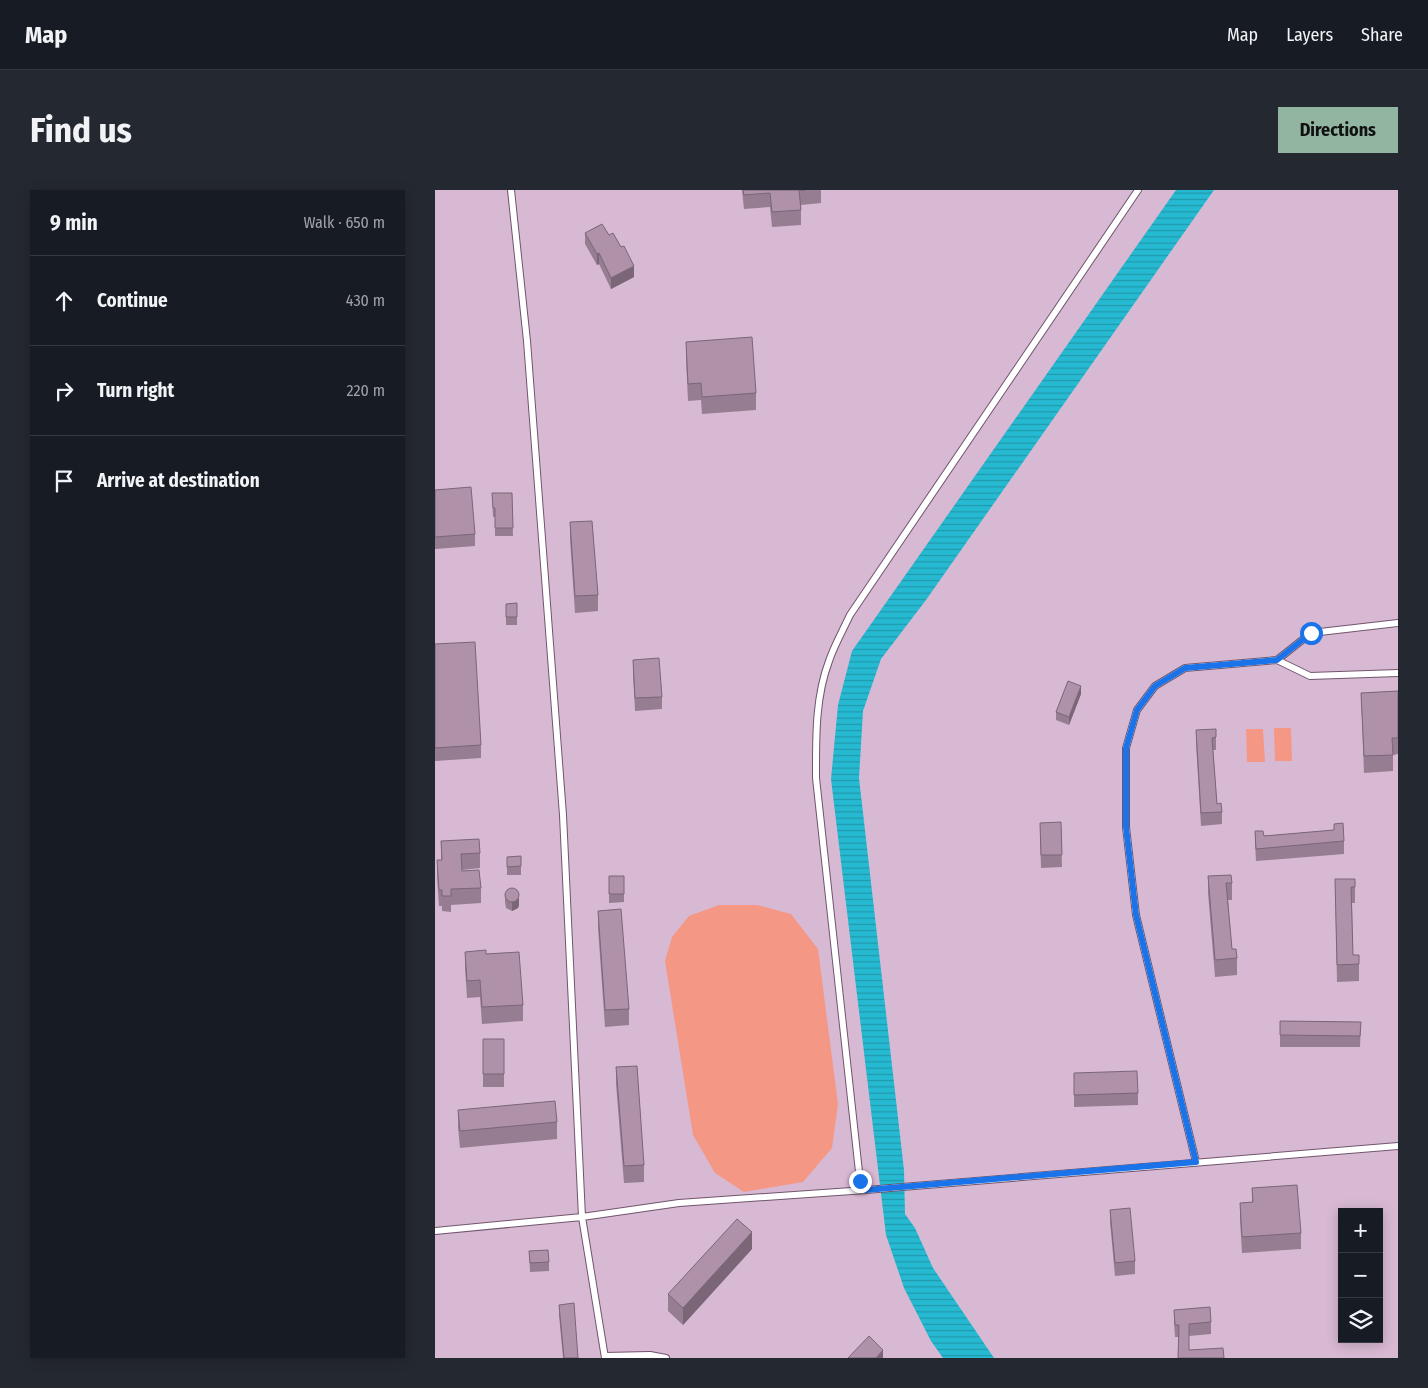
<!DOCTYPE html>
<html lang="en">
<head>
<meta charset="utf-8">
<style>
	:root { --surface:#171b24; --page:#242831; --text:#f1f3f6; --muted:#9ea1a6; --line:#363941; --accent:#91b5a1 }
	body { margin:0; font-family:"Fira Sans Condensed",sans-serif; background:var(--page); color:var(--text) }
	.controls { position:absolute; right:15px; bottom:15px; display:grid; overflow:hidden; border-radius:0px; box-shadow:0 2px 12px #0003 }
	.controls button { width:45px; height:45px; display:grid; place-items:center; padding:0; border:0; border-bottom:1px solid var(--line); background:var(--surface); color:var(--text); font:25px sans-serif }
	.stop { position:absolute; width:15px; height:15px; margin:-11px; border:4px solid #1a73e8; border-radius:50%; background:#fff }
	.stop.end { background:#1a73e8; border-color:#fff; box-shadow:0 1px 5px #0008 }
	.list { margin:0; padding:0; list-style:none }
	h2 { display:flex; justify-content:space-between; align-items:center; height:65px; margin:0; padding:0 20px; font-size:21px }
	h2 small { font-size:16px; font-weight:400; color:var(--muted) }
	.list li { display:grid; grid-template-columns:32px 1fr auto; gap:15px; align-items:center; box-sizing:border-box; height:90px; padding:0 20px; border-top:1px solid var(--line) }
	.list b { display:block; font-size:19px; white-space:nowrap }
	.list em { font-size:16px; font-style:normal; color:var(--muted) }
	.icon { flex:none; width:28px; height:28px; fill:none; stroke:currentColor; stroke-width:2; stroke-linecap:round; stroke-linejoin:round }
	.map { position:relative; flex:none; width:963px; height:1168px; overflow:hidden; border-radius:0px }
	header { display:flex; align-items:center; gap:30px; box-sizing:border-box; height:70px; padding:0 25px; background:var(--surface); border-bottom:1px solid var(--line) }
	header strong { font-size:24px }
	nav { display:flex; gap:28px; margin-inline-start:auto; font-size:18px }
	.intro { display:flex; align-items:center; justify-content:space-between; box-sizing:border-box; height:120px; padding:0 30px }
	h1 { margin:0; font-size:35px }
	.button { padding:12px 22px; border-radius:0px; background:var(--accent); color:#111; font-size:18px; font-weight:700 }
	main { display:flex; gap:30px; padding:0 30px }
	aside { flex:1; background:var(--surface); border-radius:0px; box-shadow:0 2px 12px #0003 }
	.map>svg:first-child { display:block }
	.green { fill:#f49785 }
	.water { fill:url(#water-rules) }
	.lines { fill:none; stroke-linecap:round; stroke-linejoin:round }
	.lane-casing { stroke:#71556c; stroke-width:8 }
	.lane { stroke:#fff; stroke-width:6 }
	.wall { fill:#967d92 }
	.shaded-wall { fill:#7a6677 }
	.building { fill:#af91aa; stroke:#7a6677 }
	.route { stroke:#1a73e8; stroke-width:6 }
</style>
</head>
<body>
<header>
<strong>Map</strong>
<nav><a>Map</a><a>Layers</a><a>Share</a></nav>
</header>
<div class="intro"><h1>Find us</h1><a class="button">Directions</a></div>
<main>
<aside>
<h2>9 min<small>Walk · 650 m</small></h2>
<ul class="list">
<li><svg class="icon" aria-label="ahead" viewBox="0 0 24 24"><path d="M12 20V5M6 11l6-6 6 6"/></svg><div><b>Continue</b></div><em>430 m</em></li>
<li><svg class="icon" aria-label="right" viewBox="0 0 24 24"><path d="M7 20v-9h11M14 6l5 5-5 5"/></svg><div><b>Turn right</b></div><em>220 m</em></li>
<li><svg class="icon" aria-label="arrive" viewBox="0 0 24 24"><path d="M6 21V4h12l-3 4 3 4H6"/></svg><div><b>Arrive at destination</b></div></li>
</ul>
</aside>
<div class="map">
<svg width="963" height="1168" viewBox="0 0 963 1168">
	<defs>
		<pattern id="water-rules" width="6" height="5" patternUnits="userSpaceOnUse" patternTransform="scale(1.25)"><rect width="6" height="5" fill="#25bad2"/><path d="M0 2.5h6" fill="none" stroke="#2198ab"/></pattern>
	</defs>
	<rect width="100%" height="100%" fill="#d8b9d3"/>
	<!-- green -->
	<path class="green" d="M839 538H856L857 571H840Z
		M811 539H828L830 572H812Z
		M284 715H322L356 724 383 759 403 914 397 958 368 992 309 1002 280 983 258 945 230 771 237 747 254 726Z"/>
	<!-- water -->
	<path class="water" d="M741 0H779L491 410 446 469 428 521 424 588 469 980 470 1024 480 1038 498 1078 559 1168H508L496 1151 469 1098 451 1045 396 589 403 515 417 461Z"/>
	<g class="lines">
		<defs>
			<path id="lane" d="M76 0 92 151 128 625 147 1027 170 1168
				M842 470 876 443 963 433
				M761 972 701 725 691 637V558L702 520 720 496 750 478 842 470 875 486 963 483
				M431 1000 425 991 381 588C381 549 380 508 394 471 399 456 408 440 415 425L703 0
				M0 1041 147 1027 244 1013 431 1000 963 956
				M170 1166 215 1165 231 1168"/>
		</defs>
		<!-- lane casing -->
		<use href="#lane" class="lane-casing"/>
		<!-- lane -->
		<use href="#lane" class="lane"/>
	</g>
	<!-- wall -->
	<path class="wall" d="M307 0H386V13L366 15V35L337 37 335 17 309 19Z
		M150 43 174 45 199 87 176 99 164 74 162 75 150 54Z
		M251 152 321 203V220L267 224 266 210 253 211 251 168Z
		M0 300 40 344V356L0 359Z
		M57 303H77L78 346H60V327H58Z
		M135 332 163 405V421L140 423 135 349Z
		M82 413V435H71V414Z
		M0 454 46 555V568L0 571Z
		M198 470 227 507V519L200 521 198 483Z
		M963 501V564L958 565V581L929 583 926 503Z
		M646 504 634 535 621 530V522Z
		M761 540 781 547V560H778L782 614 787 622V634L766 636 761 553Z
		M626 632 627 677 606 678 605 646Z
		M899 634 909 651V664L821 671 820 654V641L829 646 899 640Z
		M6 651 45 663V678L27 680V681L46 698V713L16 715V722L7 721V716H4L2 686V670H6Z
		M86 666V685H72V667Z
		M174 686 189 704V712L174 713Z
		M773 686 797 693V710H793L797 759 802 768V785L780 787 773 703Z
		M900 689H920V713H917L918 765H924V791L902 792Z
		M70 704 84 715 83 718 77 721 71 718 70 712Z
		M163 721 194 819V835L170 837 163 738Z
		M30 762 51 764 88 815V831L47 834 45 807 32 808 30 778Z
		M845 831 926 832 925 857H845Z
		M48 849H69V897H48Z
		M181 877 209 975V992L189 993 181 894Z
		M639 883 703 903V915L639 917Z
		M23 920 122 932V949L25 958 23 937Z
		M817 998 866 1043V1059L807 1063 805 1029V1013L817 1012Z
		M675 1020 700 1071V1084L680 1086 675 1032Z
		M317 1059 248 1135 233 1121V1104Z
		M94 1061 114 1072V1081L95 1082Z
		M124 1115 143 1168H128L124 1125Z
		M739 1120 776 1132V1144L754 1146V1160L743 1168 744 1147H740L739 1132Z"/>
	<!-- shaded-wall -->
	<path class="shaded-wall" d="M164 63V74L162 75V64Z
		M199 76V87L176 99V88Z
		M646 496V504L634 535V527Z
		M84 707V715L83 718 77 721V712Z
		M317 1042V1059L248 1135V1118Z
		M448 1160V1168H441Z"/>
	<!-- building -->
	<path class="building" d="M308 0H370H364L366 20 337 22 335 3 309 5Z
		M167 34 174 45 178 43 186 57 189 56 199 76 176 88 164 63 162 64 150 43Z
		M317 147 321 203 267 207 266 193 253 194 251 152Z
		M36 297 40 344 0 347V300Z
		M57 303H77L78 338H60V318H58Z
		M157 331 163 405 140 406 135 332Z
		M82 413V427H71V414Z
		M40 452 46 555 0 558V454Z
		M224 468 227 507 200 508 198 470Z
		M633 491 646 496 634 527 621 522Z
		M963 501V548H957L958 565 929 566 926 503Z
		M781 539V547L777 548 782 614 786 613 787 622 766 623 761 540Z
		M626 632 627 665H606L605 633Z
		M908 633 909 651 821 659 820 641H828L829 646 899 640V634Z
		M44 649 45 663 26 664 27 681 44 680 46 698 16 699V706H7V700H4L2 670H7L6 651Z
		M86 666V676L72 677V667Z
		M796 685 797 693H791L797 759H801L802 768 780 770 773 686Z
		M174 686H189V704H174Z
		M900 689H920V697H916L918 765H924V774L902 775Z
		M70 705a7 7 0 1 1 14 0a7 7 0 1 1-14 0Z
		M186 719 194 819 170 820 163 721Z
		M51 760V764L84 762 88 815 47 817 45 790 32 791 30 762Z
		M845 831 926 832 925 846 845 845Z
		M48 849H69V884H48Z
		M202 876 209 975 189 976 181 877Z
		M702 881 703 903 639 905V883Z
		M120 911 122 932 25 941 23 920Z
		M862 995 866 1043 807 1047 805 1013 818 1012 817 998Z
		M695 1018 700 1071 680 1073 675 1020Z
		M302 1029 317 1042 248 1118 233 1104Z
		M113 1060 114 1072 95 1073 94 1061Z
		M139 1113 143 1168H129L124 1115Z
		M775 1117 776 1132 754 1134V1160L788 1158 789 1168H743L744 1135H740L739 1120Z
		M434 1146 448 1160 441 1168H413Z"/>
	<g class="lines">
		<!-- route -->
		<path class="route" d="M425 991 431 1000 761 972 701 725 691 637V558L702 520 720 496 750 478 842 470 876 443"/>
	</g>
</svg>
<div class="controls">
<button>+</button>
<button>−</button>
<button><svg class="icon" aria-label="layers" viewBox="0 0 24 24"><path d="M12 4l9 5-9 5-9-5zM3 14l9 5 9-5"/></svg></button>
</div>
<div class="stop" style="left:876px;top:443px"></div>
<div class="stop end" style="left:425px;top:991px"></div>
</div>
</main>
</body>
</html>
